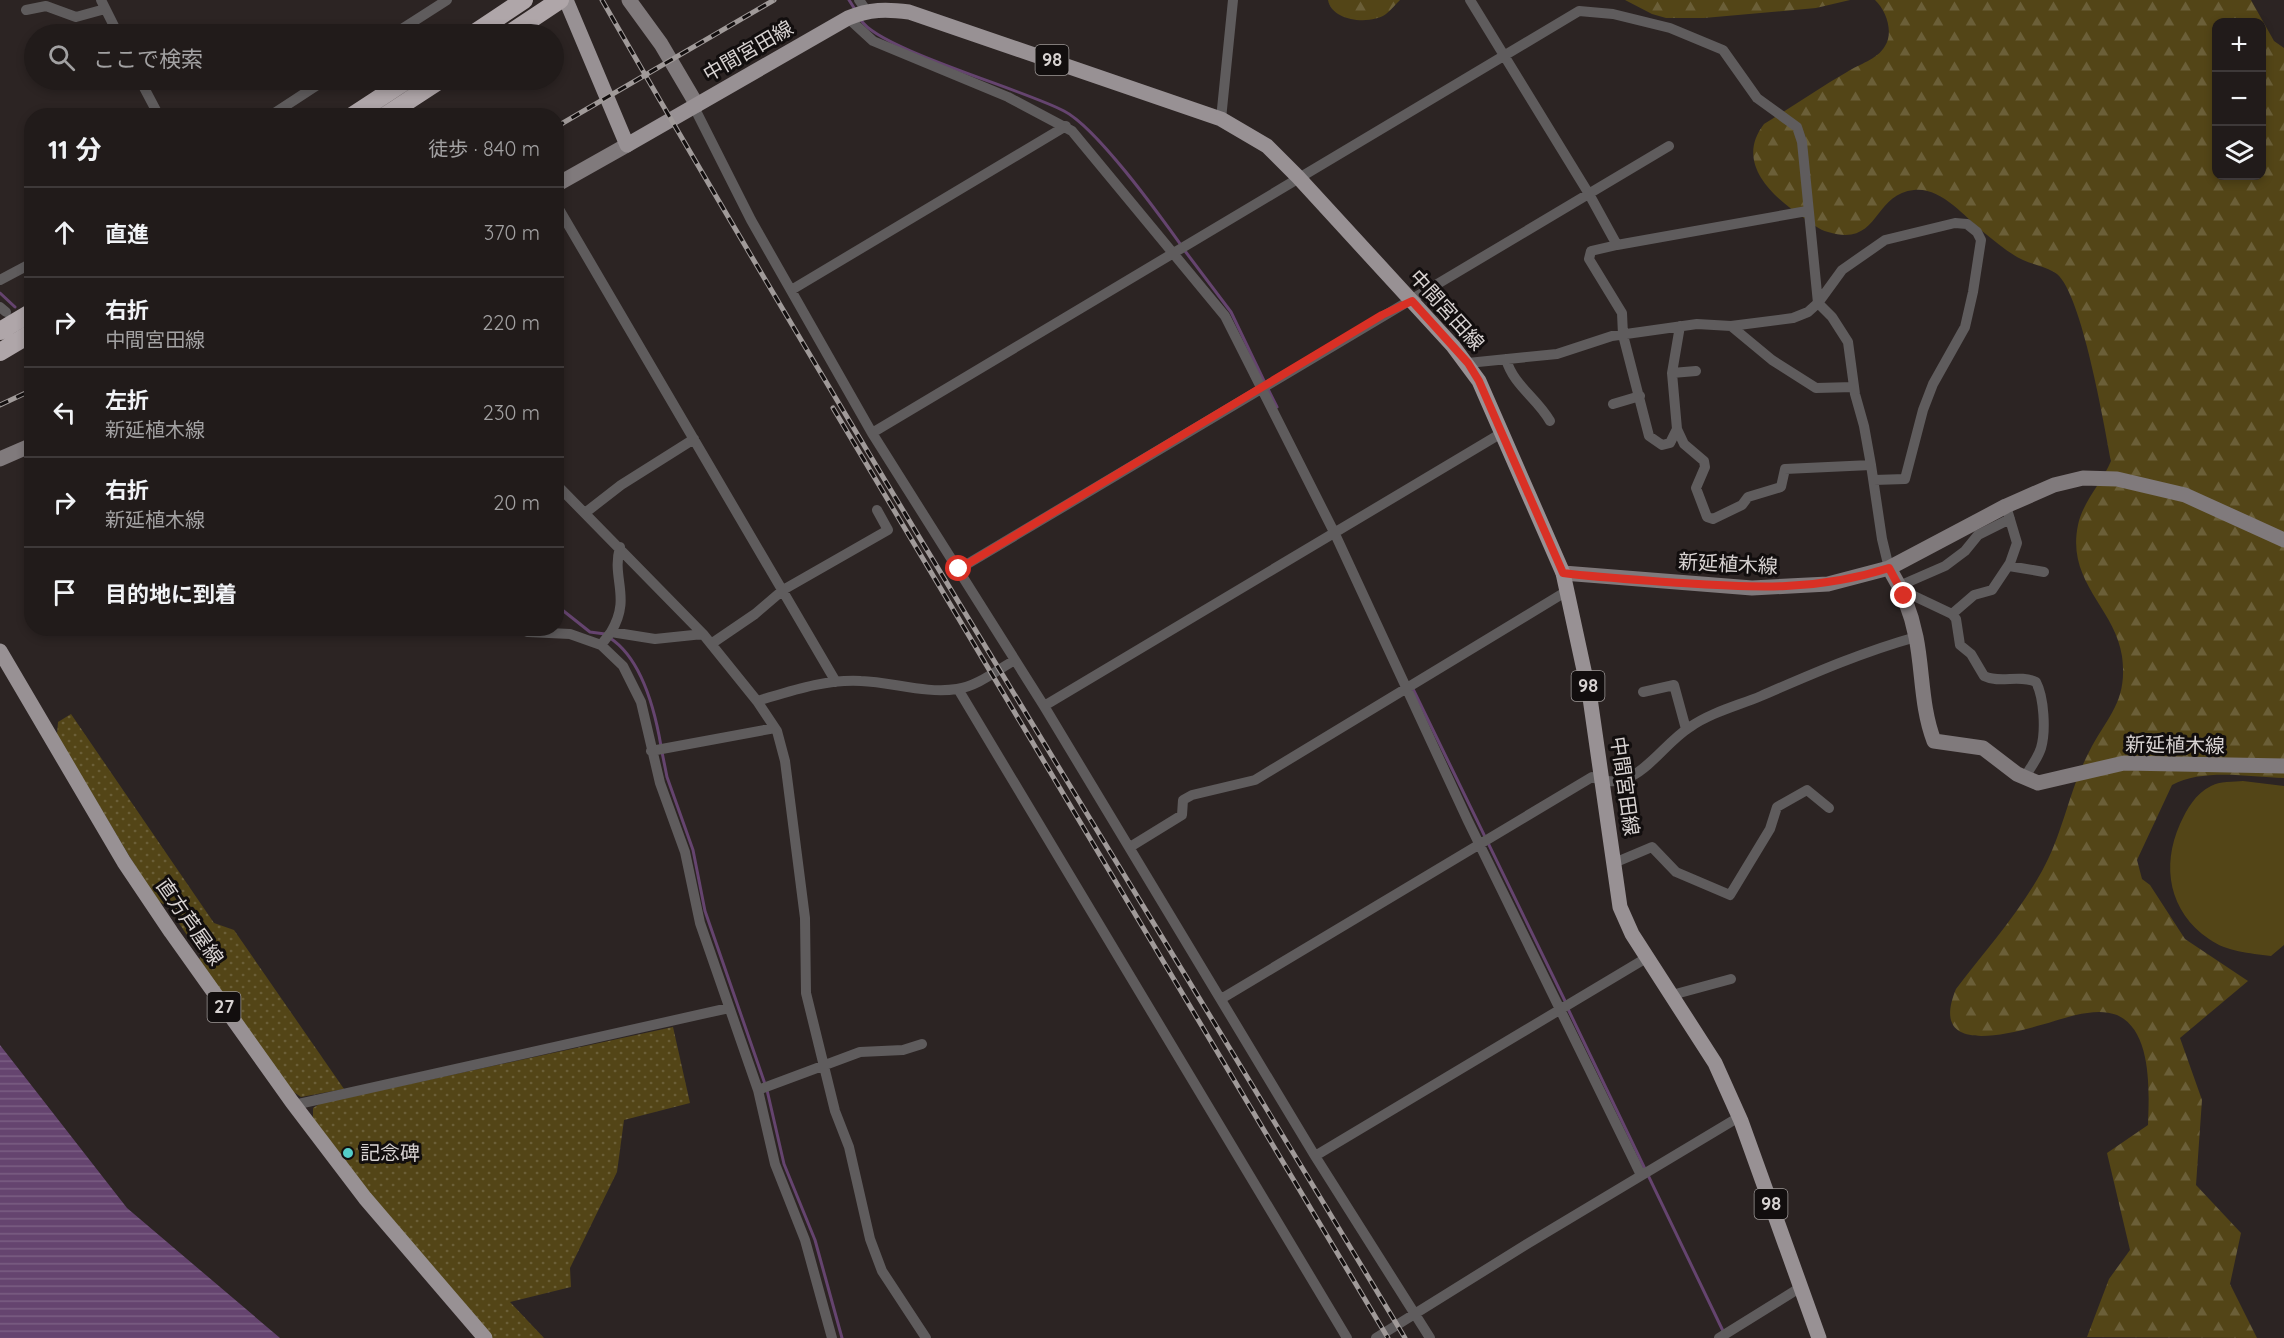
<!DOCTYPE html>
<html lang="ja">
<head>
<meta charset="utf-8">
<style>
	:root { --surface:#211b1a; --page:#292423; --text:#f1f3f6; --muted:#a2a1a2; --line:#3e3939 }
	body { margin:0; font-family:Quicksand,"Noto Sans JP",sans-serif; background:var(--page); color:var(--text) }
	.controls { position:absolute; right:18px; top:18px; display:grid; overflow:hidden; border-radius:12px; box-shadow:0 3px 9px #0003 }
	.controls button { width:54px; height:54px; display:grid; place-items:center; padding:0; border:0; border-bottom:2px solid var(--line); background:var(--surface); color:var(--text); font:30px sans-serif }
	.stop { position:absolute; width:18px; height:18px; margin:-14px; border:4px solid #d93025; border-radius:50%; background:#fff }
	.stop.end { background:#d93025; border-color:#fff; box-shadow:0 2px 6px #0008 }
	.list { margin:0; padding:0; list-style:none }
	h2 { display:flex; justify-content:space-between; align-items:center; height:78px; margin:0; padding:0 24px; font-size:26px }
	h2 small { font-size:20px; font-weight:400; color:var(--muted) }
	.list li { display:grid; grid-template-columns:39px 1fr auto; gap:18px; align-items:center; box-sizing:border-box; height:90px; padding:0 24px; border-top:2px solid var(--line) }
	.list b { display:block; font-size:22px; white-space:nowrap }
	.list p { margin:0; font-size:20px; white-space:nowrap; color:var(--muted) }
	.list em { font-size:20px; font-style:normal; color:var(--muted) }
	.icon { flex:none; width:33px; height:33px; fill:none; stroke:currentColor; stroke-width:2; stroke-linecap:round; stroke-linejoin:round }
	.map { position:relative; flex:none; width:2284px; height:1338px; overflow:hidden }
	.search { position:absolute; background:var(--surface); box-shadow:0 3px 9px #0003; left:24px; top:24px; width:540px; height:66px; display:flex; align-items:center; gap:15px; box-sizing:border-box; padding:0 21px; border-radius:33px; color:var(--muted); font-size:22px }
	.panel { position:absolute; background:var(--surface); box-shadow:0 3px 9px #0003; left:24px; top:108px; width:540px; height:528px; border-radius:24px }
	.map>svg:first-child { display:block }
	.grass { fill:#534517 }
	.forest { fill:url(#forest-firs); fill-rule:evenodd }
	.park { fill:url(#park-dots) }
	.water { fill:url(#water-rules) }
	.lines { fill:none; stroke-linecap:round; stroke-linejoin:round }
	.stream { stroke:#65446f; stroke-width:3 }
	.street { stroke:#5f5c5d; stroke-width:10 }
	.secondary { stroke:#807a7c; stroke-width:15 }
	.primary { stroke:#989194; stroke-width:15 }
	.highway { stroke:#afa6a9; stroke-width:18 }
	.rail-casing { stroke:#a09a99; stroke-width:5 }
	.rail { stroke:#120e0e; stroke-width:3; stroke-dasharray:9; stroke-linecap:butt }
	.route { stroke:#d93025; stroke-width:8 }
	.poi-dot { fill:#53cdc9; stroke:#120e0e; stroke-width:2 }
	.labels { text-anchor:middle; stroke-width:6; stroke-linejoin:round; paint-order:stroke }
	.shield { fill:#120e0e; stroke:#9d9897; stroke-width:1.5 }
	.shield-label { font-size:18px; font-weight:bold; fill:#d8d3d2 }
	.street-label { font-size:20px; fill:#d8d3d2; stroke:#120e0e }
	.poi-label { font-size:20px; fill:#d8d3d2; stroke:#120e0e; text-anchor:start }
</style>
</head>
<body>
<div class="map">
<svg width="2284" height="1338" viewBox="0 0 2284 1338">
	<defs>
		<pattern id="forest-firs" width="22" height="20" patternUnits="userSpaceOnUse" patternTransform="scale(1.5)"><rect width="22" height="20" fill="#534517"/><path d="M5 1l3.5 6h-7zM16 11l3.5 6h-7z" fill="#6b5f38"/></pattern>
		<pattern id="park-dots" width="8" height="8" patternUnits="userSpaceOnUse" patternTransform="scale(1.5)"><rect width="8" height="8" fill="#534517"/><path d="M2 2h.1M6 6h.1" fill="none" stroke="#6b5f38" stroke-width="1.8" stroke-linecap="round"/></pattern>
		<pattern id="water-rules" width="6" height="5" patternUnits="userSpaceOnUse" patternTransform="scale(1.5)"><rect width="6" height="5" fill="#65446f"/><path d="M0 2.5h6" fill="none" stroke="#7a5e83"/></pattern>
	</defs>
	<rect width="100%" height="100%" fill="#2c2423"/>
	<!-- grass -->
	<path class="grass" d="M2243 781 2284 786V945L2271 956C2249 953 2227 952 2209 939 2169 912 2161 866 2180 824 2187 809 2195 794 2211 786 2219 781 2234 782 2243 781Z"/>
	<!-- forest -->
	<path class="forest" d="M1328 0H1400C1396 4 1391 10 1386 14 1371 25 1332 22 1328 0Z
		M1625 0H1850L1816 8 1704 18H1666L1652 14Z
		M1875 0H2251L2274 41 2284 48V778C2250 777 2203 768 2172 785L2137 860 2142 879 2150 885 2185 939 2248 981 2180 1038 2202 1100 2196 1185 2241 1233 2230 1284 2257 1338 2087 1337 2109 1279 2130 1250 2107 1153 2148 1125C2149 1094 2153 1031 2117 1015 2104 1010 2089 1012 2076 1015 2045 1022 1922 1071 1956 989 1985 951 2019 913 2042 871 2063 834 2069 790 2089 752 2108 715 2128 702 2122 656 2115 608 2066 582 2078 525 2083 501 2102 483 2111 461 2104 424 2082 295 2057 274 2048 267 2034 265 2023 260 2008 253 1996 242 1982 231 1964 216 1941 187 1914 190 1872 194 1880 248 1828 232 1819 230 1812 223 1804 218 1773 197 1734 163 1764 124 1792 107 1819 88 1847 72 1859 64 1877 60 1885 46 1894 32 1886 10 1875 0ZM2216 22H2262V176H2216Z"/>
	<!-- park -->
	<path class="park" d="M71 714 214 923 234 930 344 1089 301 1097 289 1089 198 961 201 956 168 907 155 899 57 735 58 722Z
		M673 1027 690 1103 624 1120 617 1172 570 1268 571 1287 510 1302 544 1338H491L398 1230 313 1121V1108L321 1103Z"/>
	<!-- water -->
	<path class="water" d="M0 1045 127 1208 280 1338H0Z"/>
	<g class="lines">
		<!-- stream -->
		<path class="stream" d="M849 0 856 11
			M861 20C878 49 1025 90 1064 111 1097 128 1158 213 1181 245
			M1185 251 1231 312 1265 383
			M0 293 15 307
			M1268 389 1277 407
			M556 605 590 632 605 634
			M610 638C642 659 655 711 661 746
			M1413 689 1566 1003
			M662 752 667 777 693 850 705 911 765 1084
			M1568 1009 1724 1333
			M767 1090 784 1164 815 1240 842 1338"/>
		<!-- street -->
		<path class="street" d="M101 0 118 34
			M859 0 866 10
			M1470 0 1589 194 1617 245 1807 211
			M26 10 46 6 76 17 105 9
			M848 18 873 41 1008 97 1072 131 1225 316 1335 534 1468 821 1641 1175
			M394 34 447 0
			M140 80 159 116
			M694 107 751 220 872 433 1044 706 1315 1156 1430 1338
			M270 116 325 80
			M1221 119 1233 0
			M556 204 836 682
			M1617 245 1591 251 1589 259 1622 313 1623 335 1649 436 1662 445 1670 443 1677 429
			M0 280 32 263
			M793 289 1066 126
			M0 307 6 312
			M1680 326 1672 373 1677 429 1684 444 1704 461 1705 467 1696 488 1707 517 1713 519 1742 505 1748 497 1781 487 1785 469 1871 465
			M1731 326 1772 360 1816 388 1854 387
			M1506 359C1513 385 1537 398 1550 421
			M1468 363 1557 354 1612 336 1697 324 1731 326 1793 318 1808 312 1818 303 1842 270 1885 240 1955 223 1967 224 1977 232 1981 240 1973 292 1965 327 1933 384 1923 410 1905 479 1874 480
			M1672 373 1696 371
			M1613 404 1640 396
			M872 433 1579 11 1613 14 1670 28 1723 50 1757 98 1797 127 1802 142 1818 303 1832 317 1848 342 1855 394 1864 426 1871 465 1882 539 1889 568
			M556 484 703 634 757 701 777 731 785 761 805 918 806 993 835 1111 849 1147 870 1239 882 1271 926 1338
			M585 513 621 485 694 439
			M2009 566 2044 572
			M959 569 1669 146
			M1899 586 1945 566 1965 551 1978 535 2010 519
			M1904 596H1914L1952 614 1956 619 1960 645 1971 654 1984 676C2000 684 2019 674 2036 682 2044 697 2046 731 2041 748 2038 758 2030 768 2025 777
			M1952 614 1974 595 1992 590 2010 563 2017 543 2006 506
			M518 628 528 632 570 634 601 645 611 632 655 639 703 634
			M611 632C632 597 611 579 620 547
			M711 644 755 614 783 590 888 530 877 510
			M601 645 623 666 641 702 660 783 685 852 700 923 758 1090 775 1164 805 1240 832 1338
			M958 689 1347 1338
			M1643 692 1674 685 1686 729
			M757 701C791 691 825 679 861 681 892 682 926 694 957 689 978 686 997 670 1015 660
			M1044 706 1500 434
			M651 751 775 728
			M1130 847 1182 815 1183 800 1192 795 1255 780 1567 591
			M1614 863 1652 847 1676 872 1730 895 1770 829 1777 807 1807 790 1829 808
			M1672 995 1731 979
			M1221 999 1592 777C1636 796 1658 747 1690 727 1712 712 1737 706 1761 696 1812 674 1862 652 1916 637
			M758 1090 860 1052 903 1050 922 1044
			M294 1105 729 1008
			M1315 1156 1648 957
			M1376 1338 1527 1244 1739 1117
			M1719 1338 1801 1287"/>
		<!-- secondary -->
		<path class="secondary" d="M629 0 661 44 697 105
			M556 185 627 145
			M0 459 32 445
			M1889 568C1902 589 1911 612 1916 637 1923 672 1921 707 1934 741L1983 748 2017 774 2038 783 2124 763 2284 766
			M1563 573 1752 588 1828 584 1889 568 2006 506 2054 485 2083 478 2117 479 2185 495 2284 540"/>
		<!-- primary -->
		<path class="primary" d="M566 0 627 145 848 18C870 9 886 9 909 12L1221 119 1267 146 1298 177 1453 346 1479 381 1563 573 1590 698 1620 907 1632 934 1715 1063 1741 1121 1819 1338
			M0 651 124 862 171 932 292 1102 365 1198 485 1338"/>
		<!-- highway -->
		<path class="highway" d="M473 34 524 0
			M509 34 560 0
			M352 116 407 80
			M385 116 440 80
			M0 331 32 312
			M0 352 32 333"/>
		<defs>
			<path id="rail" d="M602 0C861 451 1137 892 1405 1338
				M556 127 774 0
				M0 405 32 390
				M833 408 1388 1338"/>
		</defs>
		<!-- rail casing -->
		<use href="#rail" class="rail-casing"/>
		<!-- rail -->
		<use href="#rail" class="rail"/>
	</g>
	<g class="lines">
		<!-- route -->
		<path class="route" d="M959 569 1382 315 1412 301 1468 363 1479 381 1563 573C1602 578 1642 580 1682 583 1756 588 1817 591 1889 568L1904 596"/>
	</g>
	<!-- markers -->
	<circle class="poi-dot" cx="348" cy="1153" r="6"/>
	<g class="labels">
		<!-- shield labels -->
		<g class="shield">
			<rect x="1035.5" y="45" width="33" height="30" rx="4.5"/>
			<rect x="1571.5" y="671" width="33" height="30" rx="4.5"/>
			<rect x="207.5" y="992" width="33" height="30" rx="4.5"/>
			<rect x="1754.5" y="1189" width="33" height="30" rx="4.5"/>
		</g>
		<g class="shield-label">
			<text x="1052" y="66">98</text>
			<text x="1588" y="692">98</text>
			<text x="224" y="1013">27</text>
			<text x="1771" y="1210">98</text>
		</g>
		<!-- street labels -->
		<g class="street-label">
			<text transform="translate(748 51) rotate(-30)" y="7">中間宮田線</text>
			<text transform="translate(1447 310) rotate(48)" y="7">中間宮田線</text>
			<text transform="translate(1728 564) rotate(3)" y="7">新延植木線</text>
			<text transform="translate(2175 745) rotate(1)" y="7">新延植木線</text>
			<text transform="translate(1625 786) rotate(82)" y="7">中間宮田線</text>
			<text transform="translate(190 922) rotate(55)" y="7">直方芦屋線</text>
		</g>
		<!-- poi labels -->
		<g class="poi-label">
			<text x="360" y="1160">記念碑</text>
		</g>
	</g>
</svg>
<div class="controls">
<button>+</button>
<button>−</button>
<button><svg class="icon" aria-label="layers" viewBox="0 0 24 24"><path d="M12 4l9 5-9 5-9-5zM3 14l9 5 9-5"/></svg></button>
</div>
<div class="stop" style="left:959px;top:569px"></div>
<div class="stop end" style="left:1904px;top:596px"></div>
<div class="search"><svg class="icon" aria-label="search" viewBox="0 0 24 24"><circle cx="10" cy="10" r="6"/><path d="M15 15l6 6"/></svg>ここで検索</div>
<section class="panel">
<h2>11 分<small>徒歩 · 840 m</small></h2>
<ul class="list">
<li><svg class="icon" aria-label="ahead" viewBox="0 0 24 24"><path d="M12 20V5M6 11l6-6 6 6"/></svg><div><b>直進</b></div><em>370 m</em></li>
<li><svg class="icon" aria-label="right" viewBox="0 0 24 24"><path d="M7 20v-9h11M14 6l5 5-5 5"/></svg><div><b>右折</b><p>中間宮田線</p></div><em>220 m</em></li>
<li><svg class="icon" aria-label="left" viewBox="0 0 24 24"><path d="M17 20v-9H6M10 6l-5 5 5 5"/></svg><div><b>左折</b><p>新延植木線</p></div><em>230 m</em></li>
<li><svg class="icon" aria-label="right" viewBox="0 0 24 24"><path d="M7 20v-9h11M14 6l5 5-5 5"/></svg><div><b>右折</b><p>新延植木線</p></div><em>20 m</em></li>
<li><svg class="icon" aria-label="arrive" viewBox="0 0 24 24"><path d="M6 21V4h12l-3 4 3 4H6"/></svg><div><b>目的地に到着</b></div></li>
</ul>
</section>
</div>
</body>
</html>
